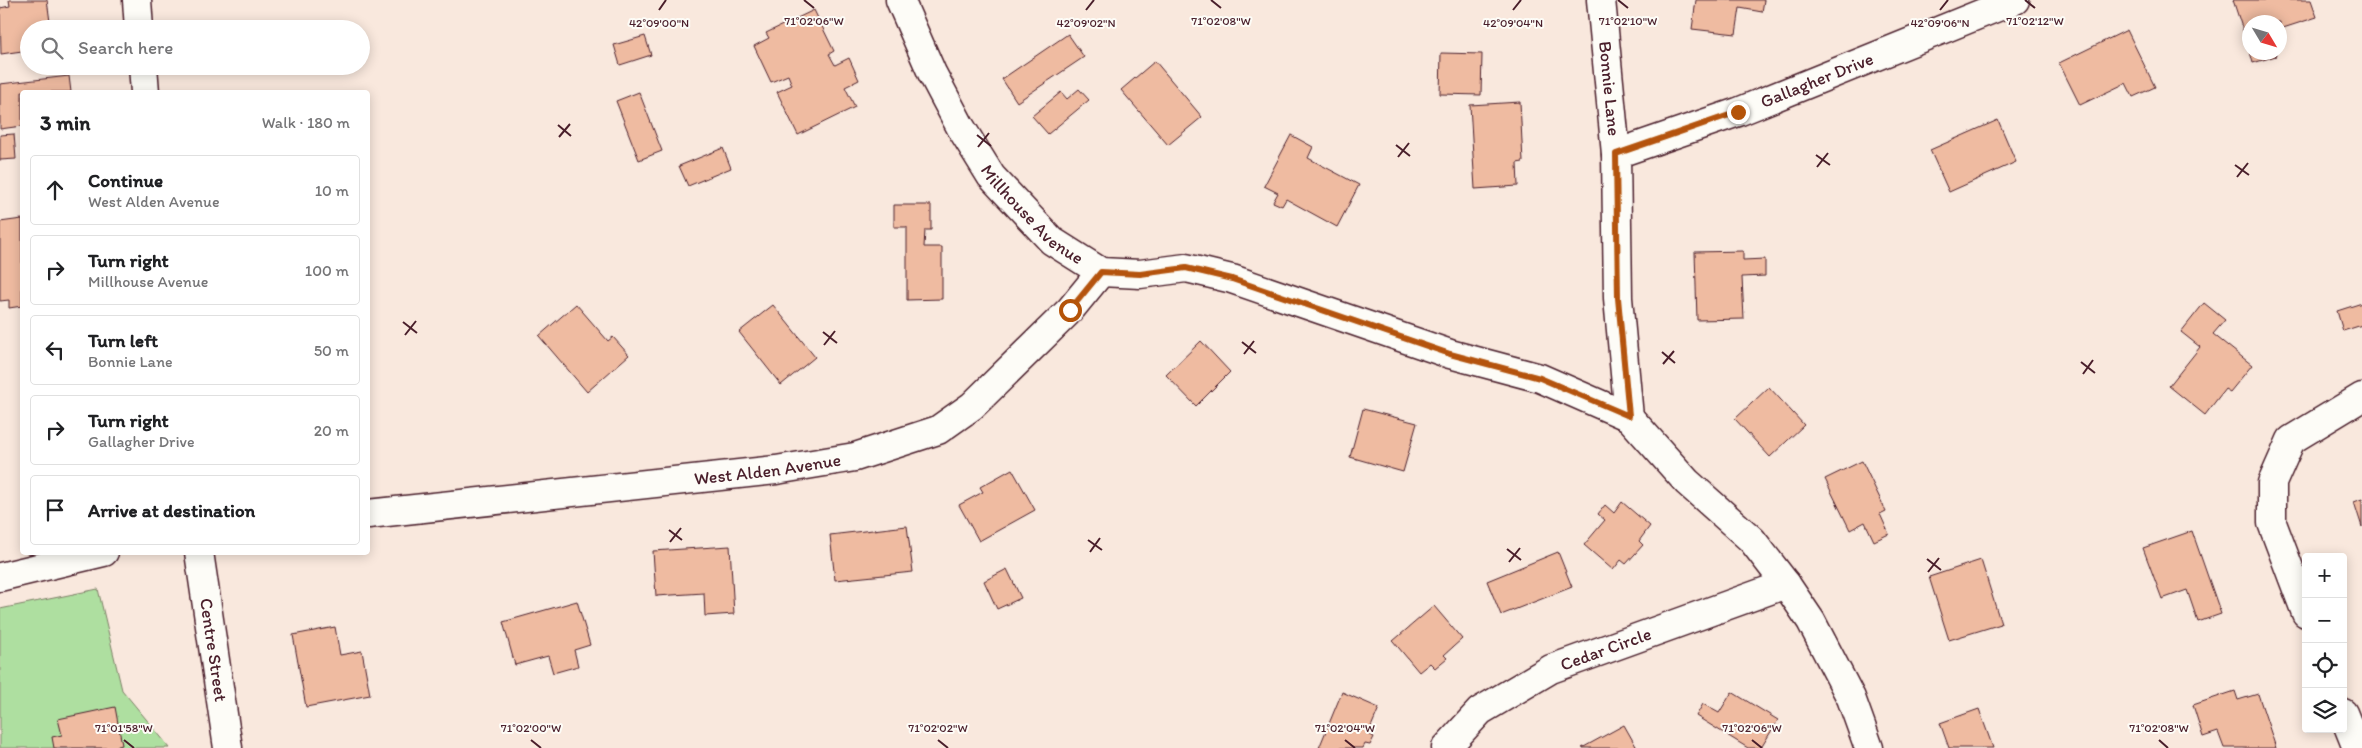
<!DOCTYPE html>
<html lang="en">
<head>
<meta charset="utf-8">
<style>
	:root { --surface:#fff; --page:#f6f6f6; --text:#202124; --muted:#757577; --line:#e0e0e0 }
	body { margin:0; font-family:Itim,sans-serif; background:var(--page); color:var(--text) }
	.controls { position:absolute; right:15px; bottom:15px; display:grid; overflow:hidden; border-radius:5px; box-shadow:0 2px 12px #0003 }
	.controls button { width:45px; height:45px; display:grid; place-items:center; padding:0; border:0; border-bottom:1px solid var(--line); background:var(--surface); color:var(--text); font:25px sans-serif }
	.compass { position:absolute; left:2242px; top:15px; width:45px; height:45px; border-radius:50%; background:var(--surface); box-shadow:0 2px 12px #0003; rotate:128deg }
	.stop { position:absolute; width:15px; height:15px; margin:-11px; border:4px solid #b45309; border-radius:50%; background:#fff }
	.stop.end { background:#b45309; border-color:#fff; box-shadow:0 1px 5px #0008 }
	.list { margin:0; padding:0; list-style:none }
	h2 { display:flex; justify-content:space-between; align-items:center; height:65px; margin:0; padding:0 20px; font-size:21px }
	h2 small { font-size:16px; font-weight:400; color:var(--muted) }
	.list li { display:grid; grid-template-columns:32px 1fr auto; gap:15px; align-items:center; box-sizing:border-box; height:70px; margin:0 10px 10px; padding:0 10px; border:1px solid var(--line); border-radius:5px }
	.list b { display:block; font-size:19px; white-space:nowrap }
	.list p { margin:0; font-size:16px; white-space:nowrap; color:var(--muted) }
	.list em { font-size:16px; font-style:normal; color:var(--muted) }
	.icon { flex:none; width:28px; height:28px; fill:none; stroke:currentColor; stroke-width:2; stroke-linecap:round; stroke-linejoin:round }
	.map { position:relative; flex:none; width:2362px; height:748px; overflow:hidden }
	.search { position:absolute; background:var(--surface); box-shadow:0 2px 12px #0003; left:20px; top:20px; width:350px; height:55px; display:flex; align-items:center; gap:12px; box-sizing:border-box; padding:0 18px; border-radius:28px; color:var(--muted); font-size:19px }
	.panel { position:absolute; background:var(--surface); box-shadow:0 2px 12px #0003; left:20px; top:90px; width:350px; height:465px; border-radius:5px }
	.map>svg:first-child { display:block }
	.green { fill:#aedfa0; stroke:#7c7f66 }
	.building { fill:#efbba1; stroke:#4a1f2b }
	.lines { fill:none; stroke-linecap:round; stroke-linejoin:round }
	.minor-casing { stroke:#4a1f2b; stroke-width:31 }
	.secondary-casing { stroke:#4a1f2b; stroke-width:31 }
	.minor { stroke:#fdfcf7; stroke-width:28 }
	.secondary { stroke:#fdfcf7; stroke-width:28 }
	.route { stroke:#b45309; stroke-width:6 }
	.ticks { fill:none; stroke:#4a1f2b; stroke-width:2 }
	.labels { text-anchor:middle; stroke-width:4; stroke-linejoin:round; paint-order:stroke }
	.street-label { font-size:18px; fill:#4a1f2b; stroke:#fdfcf7 }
	.ticks-label { font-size:12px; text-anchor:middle; fill:#4a1f2b; stroke:#fdfcf7; stroke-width:4; stroke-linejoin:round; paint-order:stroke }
</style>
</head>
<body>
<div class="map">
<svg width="2362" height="748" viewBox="0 0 2362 748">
	<rect width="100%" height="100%" fill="#f9e8dd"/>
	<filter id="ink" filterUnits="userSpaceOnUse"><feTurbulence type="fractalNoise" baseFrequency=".02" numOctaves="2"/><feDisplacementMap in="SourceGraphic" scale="10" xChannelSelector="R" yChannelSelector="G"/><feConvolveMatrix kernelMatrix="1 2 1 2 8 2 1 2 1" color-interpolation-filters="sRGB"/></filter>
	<g filter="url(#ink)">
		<!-- green -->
		<path class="green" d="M98 589 122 690 170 748H0V609Z"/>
		<!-- building -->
		<path class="building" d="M9 0H47L51 29H29V50L1 54 0 8 10 6Z
			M1696 0H1764L1762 12 1740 8 1736 34 1692 29Z
			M2233 0H2311L2317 17 2280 29V22H2250V52Z
			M814 10 834 51 829 54 835 65 849 58 859 80 845 87 855 107 798 135 777 92 792 85 788 75 771 82 754 46 769 38 766 33Z
			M2127 30 2155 87 2133 97 2126 83 2080 105 2059 63Z
			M1068 34 1084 57 1017 102 1002 79Z
			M645 36 651 55 620 65 614 45Z
			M2250 52H2275L2276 56 2253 63Z
			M1441 53 1482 54 1481 95 1440 94Z
			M1155 61 1202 117 1168 145 1121 90Z
			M69 76 71 92H22V126L0 129V84Z
			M1079 89 1089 100 1048 134 1032 116 1061 92 1067 99Z
			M639 92 662 151 639 160 616 101Z
			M1520 102 1523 162 1517 163 1518 186 1475 189 1470 105Z
			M1998 120 2016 162 1949 192 1930 150Z
			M14 134 16 159 0 160V135Z
			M1291 135 1313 147 1308 158 1359 185 1337 227 1286 199 1282 206 1273 202 1278 193 1264 186Z
			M723 148 731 168 688 186 679 166Z
			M894 205H931V230H925L924 247H942V299L907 300V227H894Z
			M22 219V306L9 308V300L0 301V222Z
			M1743 251V260L1765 259V276L1742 277 1744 319 1697 320 1695 252Z
			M2204 303 2225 320 2213 334 2252 365 2230 392 2225 389 2205 415 2169 386 2200 347 2181 332Z
			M2362 303V325L2343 331 2337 311Z
			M576 304 608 341 613 337 629 355 587 392 539 336Z
			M773 305 815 357 781 385 739 332Z
			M1201 341 1230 372 1196 406 1166 375Z
			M1769 387 1804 425 1770 457 1735 419Z
			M1363 409 1417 423 1403 472 1350 457Z
			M1862 461 1886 511 1880 514 1889 534 1874 541 1865 522 1850 530 1825 479Z
			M1012 469 1035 510 979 541 959 505 983 492 980 487Z
			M2362 499V527L2354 502Z
			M1622 502 1650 526 1639 541 1643 545 1626 564 1621 560 1613 570 1584 545 1605 520 1598 514 1605 505 1614 513Z
			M907 526 913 572 835 580 830 535Z
			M2192 531 2221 614 2198 622 2187 590 2162 599 2143 548Z
			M730 546 734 614 705 616 704 593 656 596 653 551Z
			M1558 552 1572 587 1501 615 1487 581Z
			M1981 560 2001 624 1949 640 1929 577Z
			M1007 569 1021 598 997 609 984 581Z
			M577 601 590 645 574 650 578 666 553 673 548 656 515 665 503 622Z
			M1434 606 1462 639 1444 655 1447 658 1435 668 1430 663 1419 672 1393 641Z
			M335 627 340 655 362 651 370 695 306 707 293 635Z
			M2235 691 2238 700 2258 694 2276 748H2224L2218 732 2203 737 2193 705Z
			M1342 692 1379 708 1368 734 1374 737 1370 745 1365 744 1363 748H1319Z
			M1732 692 1778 720 1761 748H1748L1696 716 1703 704 1719 713Z
			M115 707 122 745 111 748H54L52 737 62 735 58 719Z
			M1979 709 1993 748H1949L1940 723Z
			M1624 725 1637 748H1582Z"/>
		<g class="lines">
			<defs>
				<g id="minor">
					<path id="s1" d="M900 0 932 73 960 126 991 176 1052 241 1101 272 1140 274 1186 268 1232 279 1450 354 1540 378 1629 417 1687 482 1752 540 1786 584 1811 621 1851 698 1869 748"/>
					<path id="s2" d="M1601 0 1616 154 1618 298 1629 417"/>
					<path id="s3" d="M1616 154 1738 112 2015 0"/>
					<path id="s4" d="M368 514 776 470 855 457 938 430 972 406 1070 310 1101 272"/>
					<path d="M0 577 104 552"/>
					<path d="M2306 613 2272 523V483L2291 440 2362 397"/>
					<path d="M2343 713 2357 748"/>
					<path id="s5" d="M1446 748 1480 711 1551 669 1786 584"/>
				</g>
				<g id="secondary">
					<path d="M137 0 139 29"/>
					<path d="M143 66 145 92"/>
					<path id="s6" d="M199 552 228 748"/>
				</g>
			</defs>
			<!-- minor casing -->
			<use href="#minor" class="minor-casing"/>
			<!-- secondary casing -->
			<use href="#secondary" class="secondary-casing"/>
			<!-- minor -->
			<use href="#minor" class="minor"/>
			<!-- secondary -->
			<use href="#secondary" class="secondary"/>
		</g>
	</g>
	<g class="lines" filter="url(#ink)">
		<!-- route -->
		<path class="route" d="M1070 310 1101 272 1140 274 1186 268 1232 279 1450 354 1540 378 1629 416 1618 298 1616 154 1738 112"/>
	</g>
	<!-- ticks -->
	<path class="ticks" d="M804 0 814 8M1211 0 1221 8M1618 0 1628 8M2025 0 2035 8M659 10 666 0M1086 10 1094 0M1513 10 1521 0M1940 10 1948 0M558 125 571 136M977 135 991 146M559 137 570 124M1396 145 1410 156M978 147 989 133M1816 155 1830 165M1398 157 1409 143M2235 165 2249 175M1817 167 1828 153M2237 177 2248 163M403 322 417 333M823 332 837 343M405 335 416 321M1242 342 1256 353M824 345 835 331M1662 352 1675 363M1244 354 1254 341M2081 362 2095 373M1663 364 1674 351M2083 374 2093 360M669 530 682 540M1088 540 1102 550M670 542 681 528M1507 549 1521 560M1090 552 1100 538M1927 559 1941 570M1509 562 1520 548M1928 572 1939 558M124 740 134 748M531 740 541 748M938 740 948 748M1345 740 1355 748M1752 740 1762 748M2159 740 2168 748"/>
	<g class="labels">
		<!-- street labels -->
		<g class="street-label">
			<text dy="6" stroke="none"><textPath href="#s3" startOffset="214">Gallagher Drive</textPath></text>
			<text dy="6" stroke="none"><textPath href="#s2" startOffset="89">Bonnie Lane</textPath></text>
			<text dy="6" stroke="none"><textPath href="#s1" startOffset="255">Millhouse Avenue</textPath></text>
			<text dy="6" stroke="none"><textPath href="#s4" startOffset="402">West Alden Avenue</textPath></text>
			<text dy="6" stroke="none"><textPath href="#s5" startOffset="191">Cedar Circle</textPath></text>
			<text dy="6" stroke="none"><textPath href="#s6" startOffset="99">Centre Street</textPath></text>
		</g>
	</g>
	<g class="ticks-label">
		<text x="814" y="25">71°02'06"W</text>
		<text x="1221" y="25">71°02'08"W</text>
		<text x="1628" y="25">71°02'10"W</text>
		<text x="2035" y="25">71°02'12"W</text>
		<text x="1086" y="27">42°09'02"N</text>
		<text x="1513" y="27">42°09'04"N</text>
		<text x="1940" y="27">42°09'06"N</text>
		<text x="659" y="27">42°09'00"N</text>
		<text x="124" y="732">71°01'58"W</text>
		<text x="531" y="732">71°02'00"W</text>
		<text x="938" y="732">71°02'02"W</text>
		<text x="1345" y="732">71°02'04"W</text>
		<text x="1752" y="732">71°02'06"W</text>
		<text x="2159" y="732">71°02'08"W</text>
	</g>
</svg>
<div class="controls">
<button>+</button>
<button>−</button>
<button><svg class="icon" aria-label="locate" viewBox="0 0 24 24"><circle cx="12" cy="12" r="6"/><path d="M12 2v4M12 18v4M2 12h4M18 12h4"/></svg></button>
<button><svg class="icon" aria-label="layers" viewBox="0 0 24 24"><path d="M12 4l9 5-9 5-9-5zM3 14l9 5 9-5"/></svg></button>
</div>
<svg class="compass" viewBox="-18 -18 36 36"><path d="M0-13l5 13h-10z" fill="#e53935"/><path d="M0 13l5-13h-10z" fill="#757577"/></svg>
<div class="stop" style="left:1070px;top:310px"></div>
<div class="stop end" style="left:1738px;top:112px"></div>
<div class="search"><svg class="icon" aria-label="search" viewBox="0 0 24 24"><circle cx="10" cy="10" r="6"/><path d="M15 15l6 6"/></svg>Search here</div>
<section class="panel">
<h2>3 min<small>Walk · 180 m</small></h2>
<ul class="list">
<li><svg class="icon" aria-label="ahead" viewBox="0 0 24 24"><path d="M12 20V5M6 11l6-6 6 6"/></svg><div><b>Continue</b><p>West Alden Avenue</p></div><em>10 m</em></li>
<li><svg class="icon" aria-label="right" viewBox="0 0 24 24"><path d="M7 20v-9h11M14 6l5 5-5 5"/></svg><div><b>Turn right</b><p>Millhouse Avenue</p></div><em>100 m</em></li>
<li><svg class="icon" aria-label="left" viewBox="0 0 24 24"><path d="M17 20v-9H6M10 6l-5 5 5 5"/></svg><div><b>Turn left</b><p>Bonnie Lane</p></div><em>50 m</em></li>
<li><svg class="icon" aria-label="right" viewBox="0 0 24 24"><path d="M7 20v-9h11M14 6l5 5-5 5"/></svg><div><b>Turn right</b><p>Gallagher Drive</p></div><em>20 m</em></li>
<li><svg class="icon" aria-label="arrive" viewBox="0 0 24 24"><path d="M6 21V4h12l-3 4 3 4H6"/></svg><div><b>Arrive at destination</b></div></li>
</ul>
</section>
</div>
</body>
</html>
